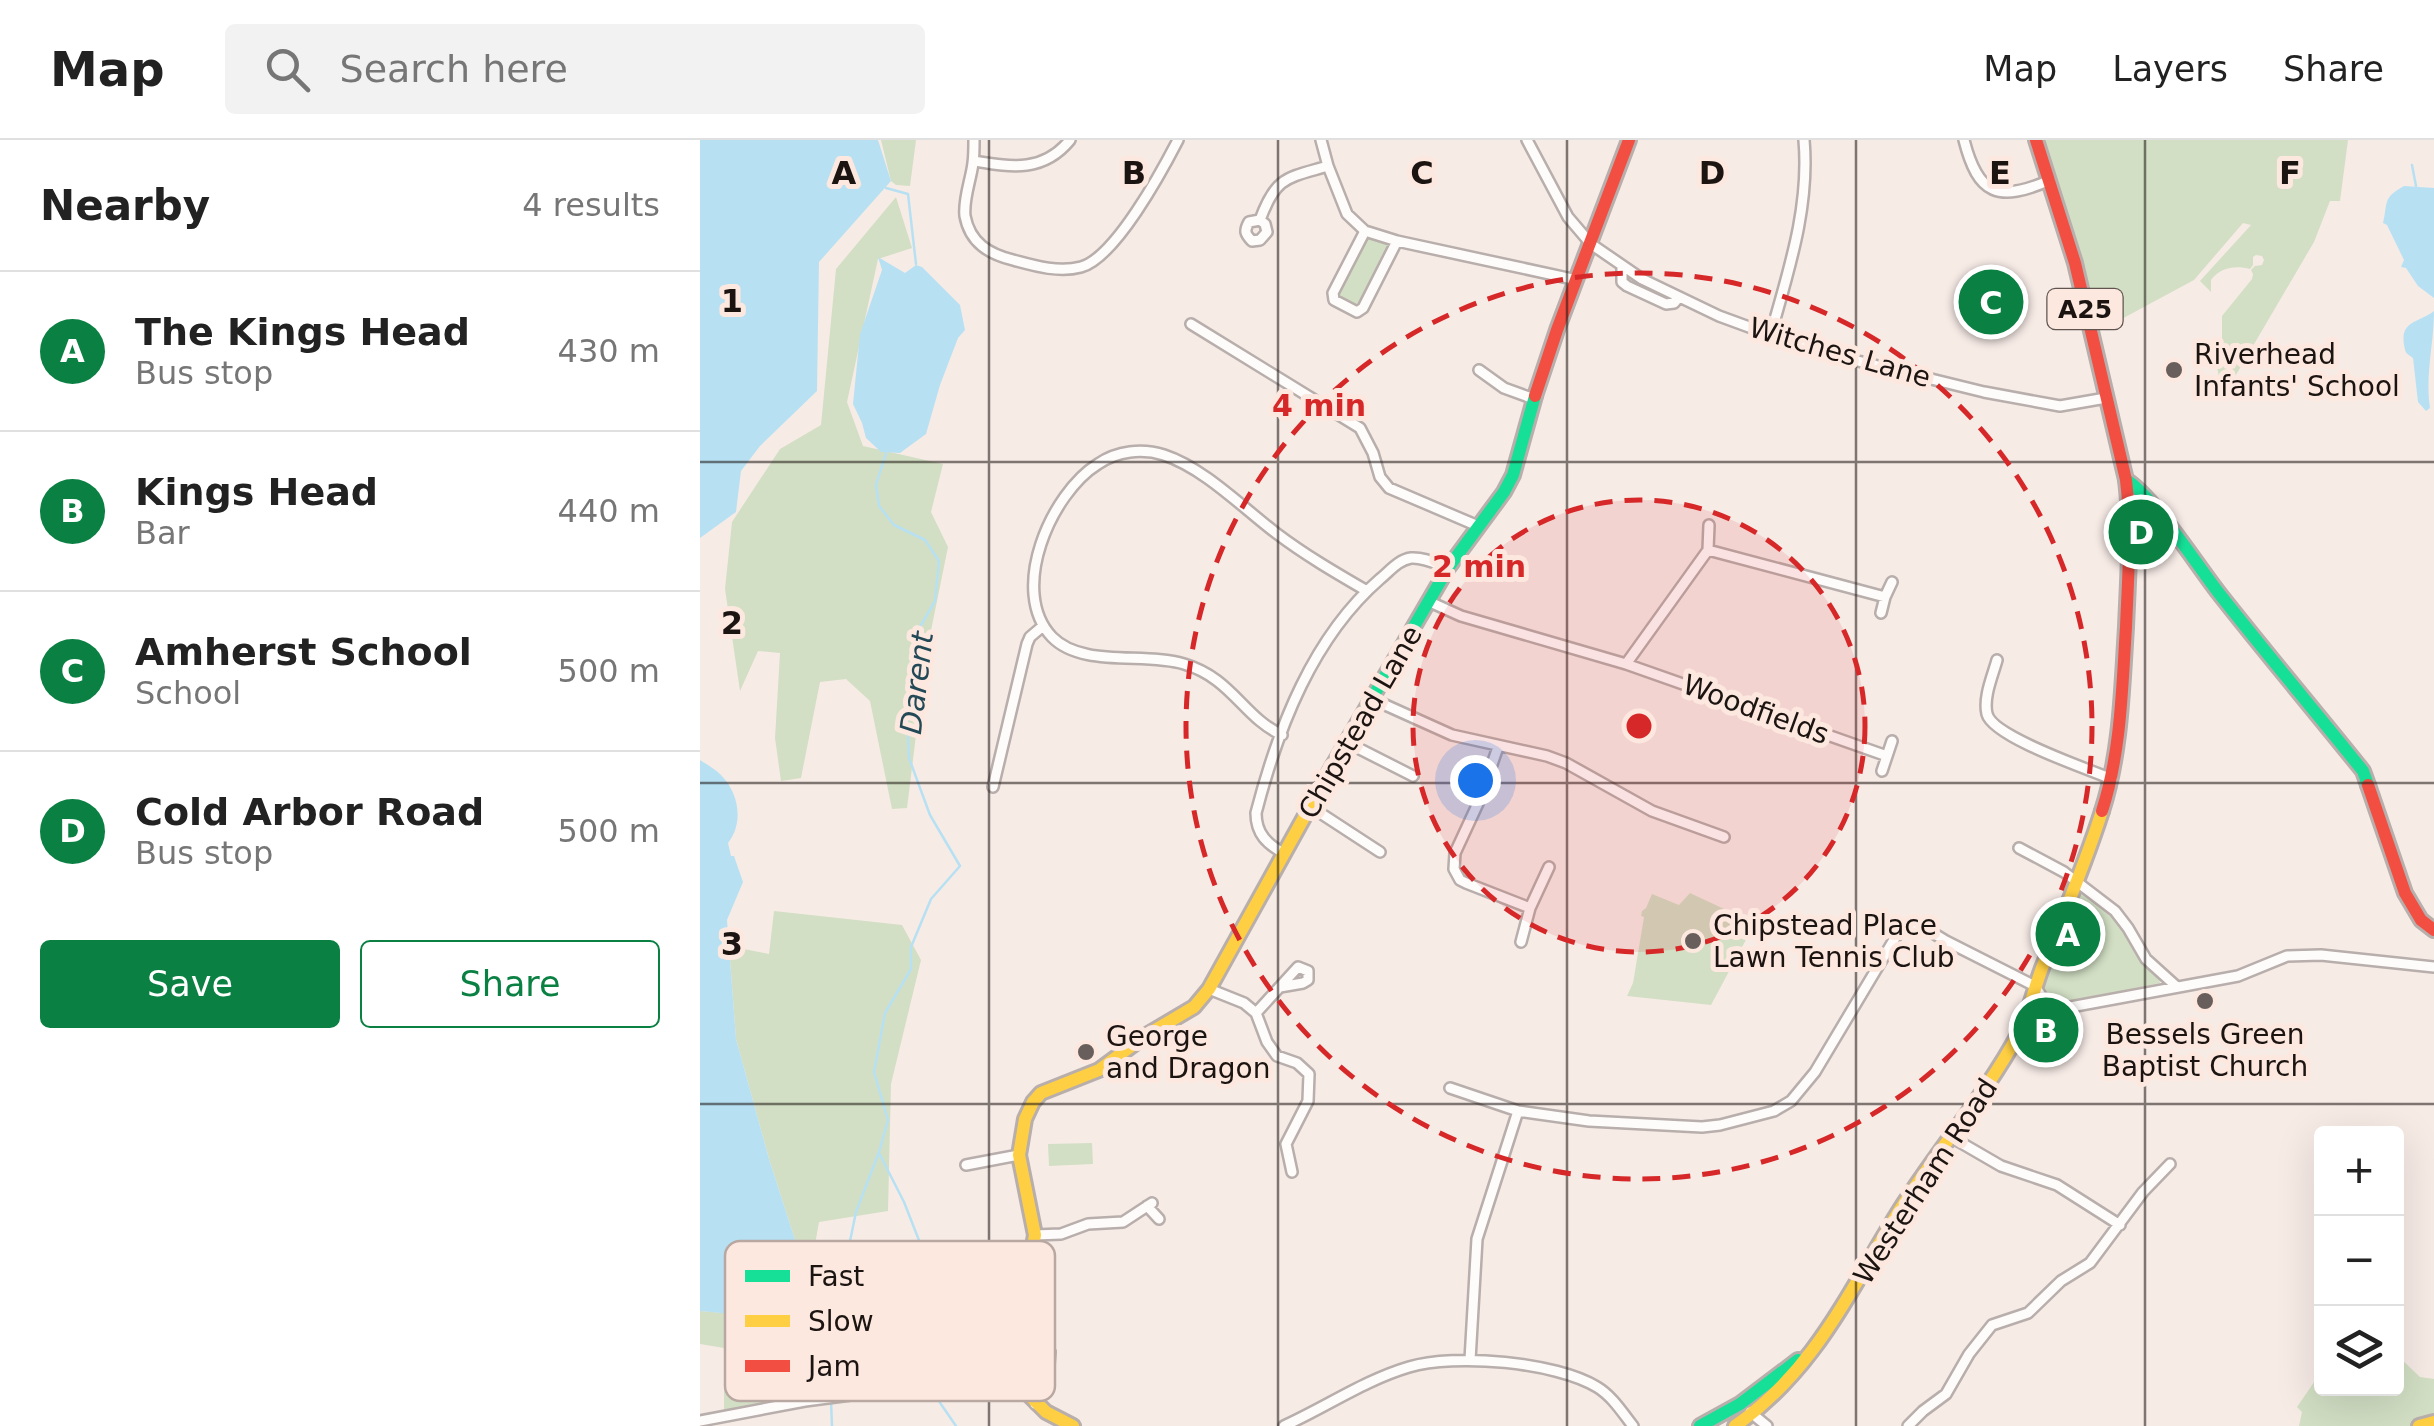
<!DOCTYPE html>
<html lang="en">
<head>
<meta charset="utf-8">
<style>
	:root { --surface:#fff; --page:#f2f2f2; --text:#222; --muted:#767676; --line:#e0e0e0; --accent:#0b8043 }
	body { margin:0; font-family:"DejaVu Sans",sans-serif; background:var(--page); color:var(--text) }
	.controls { position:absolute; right:30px; bottom:30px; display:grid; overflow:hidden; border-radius:10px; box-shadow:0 10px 40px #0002 }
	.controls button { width:90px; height:90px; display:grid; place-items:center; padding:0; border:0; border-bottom:2px solid var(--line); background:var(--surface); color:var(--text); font:50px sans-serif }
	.you { position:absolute; left:775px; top:640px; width:35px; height:35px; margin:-25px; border:8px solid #fff; border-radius:50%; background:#1a73e8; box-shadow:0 0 0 15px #1a73e833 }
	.badge { display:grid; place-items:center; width:65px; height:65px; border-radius:50%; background:var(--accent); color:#fff; font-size:32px; font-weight:700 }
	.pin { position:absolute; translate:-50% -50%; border:5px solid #fff; box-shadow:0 2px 10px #0006 }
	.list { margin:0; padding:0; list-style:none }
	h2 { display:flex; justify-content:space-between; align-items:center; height:130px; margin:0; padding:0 40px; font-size:42px }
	h2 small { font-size:32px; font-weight:400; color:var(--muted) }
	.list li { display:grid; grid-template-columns:65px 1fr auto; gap:30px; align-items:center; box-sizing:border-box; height:160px; padding:0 40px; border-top:2px solid var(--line) }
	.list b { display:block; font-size:38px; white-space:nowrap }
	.list p { margin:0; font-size:32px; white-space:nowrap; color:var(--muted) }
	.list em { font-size:32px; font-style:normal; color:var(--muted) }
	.actions { display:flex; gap:20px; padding:30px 40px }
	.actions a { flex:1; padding:22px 0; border:2px solid var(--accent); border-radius:10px; text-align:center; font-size:35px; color:var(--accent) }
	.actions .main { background:var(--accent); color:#fff }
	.icon { flex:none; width:55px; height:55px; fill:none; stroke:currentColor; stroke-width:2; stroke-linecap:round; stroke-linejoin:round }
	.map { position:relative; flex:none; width:1734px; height:1286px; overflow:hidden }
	header { display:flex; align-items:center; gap:60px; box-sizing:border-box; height:140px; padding:0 50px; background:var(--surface); border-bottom:2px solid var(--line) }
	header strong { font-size:48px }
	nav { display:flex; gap:55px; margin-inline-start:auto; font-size:35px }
	.search { width:700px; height:90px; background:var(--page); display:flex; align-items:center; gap:25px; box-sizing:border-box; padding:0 35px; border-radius:10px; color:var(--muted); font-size:38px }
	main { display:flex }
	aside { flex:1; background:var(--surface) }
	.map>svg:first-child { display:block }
	.green { fill:#d2dfc4 }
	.water { fill:#b7e1f3 }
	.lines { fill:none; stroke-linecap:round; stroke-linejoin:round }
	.stream { stroke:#b7e1f3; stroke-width:2.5 }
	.street-casing { stroke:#b8aeab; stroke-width:14 }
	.fast-casing { stroke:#b8aeab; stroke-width:18 }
	.slow-casing { stroke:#b8aeab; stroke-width:18 }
	.jam-casing { stroke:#b8aeab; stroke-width:18 }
	.street { stroke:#fefcfb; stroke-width:9 }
	.fast { stroke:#16e098; stroke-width:12 }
	.slow { stroke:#ffcf43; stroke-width:12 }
	.jam { stroke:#f24e42; stroke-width:12 }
	.grid { fill:none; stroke:#1b1411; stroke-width:2.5; stroke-opacity:0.55 }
	.ring { fill:none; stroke:#d62828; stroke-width:5; stroke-dasharray:18 12 }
	.poi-dot { fill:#685f5c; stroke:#fde8e0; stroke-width:4 }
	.labels { text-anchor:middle; stroke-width:10; stroke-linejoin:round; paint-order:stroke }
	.shield { fill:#fde8e0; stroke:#5f544f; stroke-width:2.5 }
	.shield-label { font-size:25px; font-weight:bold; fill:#1b1411 }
	.street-label { font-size:28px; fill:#1b1411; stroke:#fde8e0 }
	.poi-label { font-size:28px; fill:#1b1411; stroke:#fde8e0; text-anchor:start }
	.water-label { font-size:30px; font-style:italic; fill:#234957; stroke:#fde8e0 }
	.key { fill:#fde8e0; stroke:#b9a8a2; stroke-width:2.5 }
	.key-label { font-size:28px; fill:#1b1411 }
	.grid-label { font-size:32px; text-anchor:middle; font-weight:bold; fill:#1b1411; stroke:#fde8e0; stroke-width:10; stroke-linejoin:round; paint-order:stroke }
	.centre { fill:#d62828; stroke:#fde8e0; stroke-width:5 }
	.ring-label { font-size:30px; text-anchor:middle; font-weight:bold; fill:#d62828; stroke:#fde8e0; stroke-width:10; stroke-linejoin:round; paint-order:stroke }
</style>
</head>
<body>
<header>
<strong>Map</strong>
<div class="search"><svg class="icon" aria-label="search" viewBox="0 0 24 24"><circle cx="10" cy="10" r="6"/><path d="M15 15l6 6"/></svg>Search here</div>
<nav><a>Map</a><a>Layers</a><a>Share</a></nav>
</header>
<main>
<aside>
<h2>Nearby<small>4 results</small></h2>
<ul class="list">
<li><span class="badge">A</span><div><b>The Kings Head</b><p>Bus stop</p></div><em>430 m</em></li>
<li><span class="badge">B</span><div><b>Kings Head</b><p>Bar</p></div><em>440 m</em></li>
<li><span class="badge">C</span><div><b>Amherst School</b><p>School</p></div><em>500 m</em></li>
<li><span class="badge">D</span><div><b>Cold Arbor Road</b><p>Bus stop</p></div><em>500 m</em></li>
</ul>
<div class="actions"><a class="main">Save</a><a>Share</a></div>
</aside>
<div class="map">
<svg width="1734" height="1286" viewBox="0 0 1734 1286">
	<rect width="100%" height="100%" fill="#f7ebe6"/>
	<!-- green -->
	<path class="green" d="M181 0H216L210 46 196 45 191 41Z
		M1335 0H1648L1640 61H1630L1614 102 1523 257 1515 217 1522 200V176L1552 139 1553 134 1551 130 1555 126 1562 125 1564 120 1562 116 1556 115 1553 117V125L1550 129C1536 125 1520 127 1511 140V152L1500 141 1551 85 1543 83 1494 140 1390 196Z
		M196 57 212 108 178 119 147 262 163 306 243 324 231 372 248 407 226 515 207 668 192 669 170 561 146 539 120 542 101 638 81 641 75 598 80 513 58 511 40 551 25 449 32 382 80 309 121 285 136 129Z
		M668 98 688 105 657 167 638 157Z
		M1379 751 1412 776 1424 790 1442 823 1459 837 1460 843 1358 864 1347 860 1344 845Z
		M990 753 1052 782 1056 781 1011 865 927 856 933 843 944 777 941 776 942 771 946 768 952 754 979 765Z
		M74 771 202 785 221 820 191 944 188 1071 119 1082 93 1228 105 1231 101 1255 90 1260 24 1274V1208L0 1204V1171L63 1176 96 1103 69 1019 36 899 29 806 69 814Z
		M392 1003 393 1024 349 1026 348 1004Z
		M1697 1215 1720 1237 1734 1239V1286H1599L1602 1272 1597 1267 1621 1232 1622 1248H1696Z"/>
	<!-- water -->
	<path class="water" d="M0 0H178L191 41 119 122 117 251 60 306 41 331 36 372 0 398Z
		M1704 46 1734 48V158L1718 146 1706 128 1701 127 1704 120 1687 85 1683 83C1688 63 1682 58 1704 46Z
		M178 117 205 133 216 125 222 127 260 165 265 190 258 198 240 245 226 294 200 313 181 312 166 298 162 283 153 264 160 194 182 130Z
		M1734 171C1734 204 1725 234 1730 268L1726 271 1718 262 1713 218C1705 212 1706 214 1704 205 1700 180 1719 183 1734 171Z
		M0 620C6 624 15 629 21 635 39 653 44 683 28 703L31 716H34L43 742 27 780 36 899 69 1019 96 1103 63 1177 0 1171Z"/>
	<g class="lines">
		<!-- stream -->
		<path class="stream" d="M1712 25 1716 46
			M186 48 208 54 216 124
			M179 1013 204 1062 222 1108 231 1158 221 1189 234 1254 256 1286
			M131 1253 129 1203 156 1072 179 1012 188 980 174 932 185 873 211 829V807L231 759 260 726 230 675 209 618 207 573 220 534 217 492 235 461 239 421 225 400 194 385 179 366 176 345 186 313
			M131 1261 132 1286"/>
		<defs>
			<path id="street" d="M274 0C274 8 274 16 273 23 271 40 263 59 265 76 270 103 289 114 313 120 335 126 359 133 381 127 415 118 462 31 478 0
				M621 0 628 26 647 74 665 91 697 101 877 140
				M827 0 868 77 891 104 942 139 1019 176 1109 209 1284 252 1360 266 1406 258
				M1264 0C1278 55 1298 63 1350 40
				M274 21C311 27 343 33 370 0
				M560 80 565 84 567 92 560 100 552 101C545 94 544 91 549 82L560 80C576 36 587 38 628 26
				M665 91 633 153 634 160 657 172 663 168 697 101
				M922 126V142L927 146 966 164 974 163 979 157
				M491 184 660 288 673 313 680 337 689 348 778 386
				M1070 197C1088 132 1110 68 1104 0
				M779 230 804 248 834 259
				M1008 410 1009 385
				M730 462 761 476 926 524 1008 410 1185 457 1192 442
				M1181 473 1185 457
				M1297 520C1293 535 1283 557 1287 574 1293 597 1388 629 1412 639
				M926 524 1187 616 1182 631
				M672 559 752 595 847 616 866 623 952 671 1024 697
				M582 595C543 577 532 538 484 524 445 512 382 528 352 497 308 451 351 353 398 324 417 311 442 308 464 315 504 328 543 368 576 393 605 415 636 433 667 451
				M646 602 713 636
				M798 607 780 659 755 713 754 729 760 740 766 743 830 768
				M1187 616 1192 601
				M293 647 327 504 330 497 343 486
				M611 667 680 712
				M1319 708 1364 732 1415 771 1428 788 1446 819 1477 847
				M585 714C567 704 556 694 556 673 578 588 613 497 680 439 690 431 698 420 711 418 724 417 737 424 748 428
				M821 802 830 768 849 727
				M509 849 544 863 556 873 567 902 577 916 597 923 609 934 608 961 586 1004 592 1032
				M556 873 598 827 608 831V840L603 843 580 847
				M1324 887 1365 868 1538 836 1587 816 1621 815 1734 827
				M750 948 818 971
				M1251 997 1301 1026 1357 1045 1420 1085
				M266 1025 319 1015
				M447 1066 459 1079
				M335 1095 361 1094 388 1084 423 1082 452 1063
				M175 1135 191 1138
				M247 1191V1235
				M770 1220 777 1099 818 971 889 981 1002 987 1020 985 1074 971 1091 961 1115 932 1195 798 1202 788 1210 783 1218 784 1246 801 1335 846 1352 873
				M178 1252 174 1205 183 1136
				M335 1264 347 1249 350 1212
				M1050 1272 1067 1286
				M0 1281 105 1261 227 1245 306 1207
				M584 1286C626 1267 665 1240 709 1227 755 1213 856 1222 897 1247 912 1256 922 1272 933 1286
				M1208 1286 1223 1271 1246 1254 1269 1214 1292 1185 1328 1173 1361 1141 1390 1123 1443 1052 1470 1024"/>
			<path id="fast" d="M1426 340C1452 355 1497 425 1518 452 1565 512 1615 571 1663 631L1668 645
				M632 627 748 428 804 352 813 335 835 256
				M1000 1286 1040 1264 1098 1220"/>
			<path id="slow" d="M373 1286 346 1272 324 1250 310 1222 306 1208V1193L329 1129 335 1095 319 1015 325 979 333 962 341 953 399 930 445 896 494 867 509 849 632 627
				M1035 1286C1114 1231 1147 1155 1196 1076 1234 1014 1284 958 1319 893 1329 873 1334 849 1342 828 1363 776 1385 725 1402 671
				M1719 1286 1734 1282"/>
			<path id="jam" d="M1336 0 1375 123 1426 340C1432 389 1428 438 1426 487 1422 549 1421 612 1402 671
				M835 256 857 190 929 0
				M1668 645 1705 753 1721 780 1734 790"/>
		</defs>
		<!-- street casing -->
		<use href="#street" class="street-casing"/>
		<!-- fast casing -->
		<use href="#fast" class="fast-casing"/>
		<!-- slow casing -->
		<use href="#slow" class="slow-casing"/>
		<!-- jam casing -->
		<use href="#jam" class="jam-casing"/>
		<!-- street -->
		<use href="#street" class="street"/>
		<!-- fast -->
		<use href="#fast" class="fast"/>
		<!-- slow -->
		<use href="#slow" class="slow"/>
		<!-- jam -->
		<use href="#jam" class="jam"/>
	</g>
	<!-- grid -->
	<path class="grid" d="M289 0V1286M578 0V1286M867 0V1286M1156 0V1286M1445 0V1286M0 322H1734M0 643H1734M0 964H1734"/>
	<!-- distance rings -->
	<circle cx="939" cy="586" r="226" fill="#d62828" fill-opacity=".12"/>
	<g class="ring">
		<circle cx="939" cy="586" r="226"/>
		<circle cx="939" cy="586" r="453"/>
	</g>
	<!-- markers -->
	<g class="poi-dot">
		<circle cx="1474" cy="230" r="10"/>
		<circle cx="993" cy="801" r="10"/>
		<circle cx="1505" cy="861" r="10"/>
		<circle cx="386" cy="912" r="10"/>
	</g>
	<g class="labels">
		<!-- shield labels -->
		<rect class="shield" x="1347.5" y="149" width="75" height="40" rx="8"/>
		<g class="shield-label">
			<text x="1385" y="178">A25</text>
		</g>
		<!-- street labels -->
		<g class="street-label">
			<text transform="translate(1140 212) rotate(16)" y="10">Witches Lane</text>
			<text transform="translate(1056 569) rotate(20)" y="10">Woodfields</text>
			<text transform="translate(660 582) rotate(-60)" y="10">Chipstead Lane</text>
			<text transform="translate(1225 1041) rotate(-57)" y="10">Westerham Road</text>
		</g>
		<!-- poi labels -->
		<g class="poi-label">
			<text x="1494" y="224">Riverhead<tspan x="1494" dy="32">Infants' School</tspan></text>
			<text x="1013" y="795">Chipstead Place<tspan x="1013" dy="32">Lawn Tennis Club</tspan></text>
			<text x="1505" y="904" text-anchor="middle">Bessels Green<tspan x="1505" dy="32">Baptist Church</tspan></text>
			<text x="406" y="906">George<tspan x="406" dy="32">and Dragon</tspan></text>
		</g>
		<!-- water labels -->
		<g class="water-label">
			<text transform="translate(217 543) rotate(-83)" y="10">Darent</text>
		</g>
	</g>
	<!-- legend -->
	<rect x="25" y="1101" width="330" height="160" rx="15" class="key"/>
	<rect x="45" y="1130" width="45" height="12" fill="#16e098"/>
	<rect x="45" y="1175" width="45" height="12" fill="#ffcf43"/>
	<rect x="45" y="1220" width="45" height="12" fill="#f24e42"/>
	<g class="key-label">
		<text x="108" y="1146">Fast</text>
		<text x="108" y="1191">Slow</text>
		<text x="108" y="1236">Jam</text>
	</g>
	<g class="grid-label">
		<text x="144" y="44">A</text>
		<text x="434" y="44">B</text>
		<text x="722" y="44">C</text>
		<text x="1012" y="44">D</text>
		<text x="1300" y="44">E</text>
		<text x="1590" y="44">F</text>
		<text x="32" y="172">1</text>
		<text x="32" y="494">2</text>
		<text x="32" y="815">3</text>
	</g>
	<circle cx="939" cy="586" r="15" class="centre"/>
	<g class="ring-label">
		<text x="619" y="276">4 min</text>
		<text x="779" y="437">2 min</text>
	</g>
</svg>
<div class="controls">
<button>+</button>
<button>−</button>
<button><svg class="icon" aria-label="layers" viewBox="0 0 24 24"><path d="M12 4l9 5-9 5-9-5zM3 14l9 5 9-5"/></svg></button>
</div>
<div class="you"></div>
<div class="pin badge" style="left:1368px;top:794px">A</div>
<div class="pin badge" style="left:1346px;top:890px">B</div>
<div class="pin badge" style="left:1291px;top:162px">C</div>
<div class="pin badge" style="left:1441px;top:392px">D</div>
</div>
</main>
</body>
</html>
